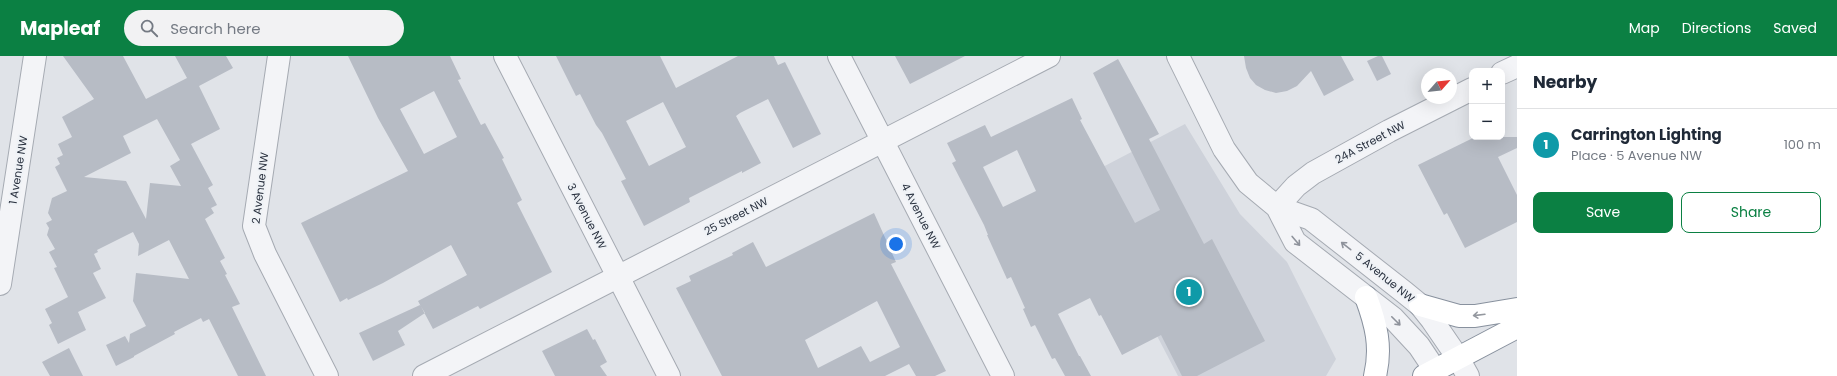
<!DOCTYPE html>
<html lang="en">
<head>
<meta charset="utf-8">
<style>
	:root { --surface:#fff; --page:#f2f2f3; --text:#1f2937; --muted:#747a83; --line:#e0e1e3; --accent:#0b8043 }
	body { margin:0; font-family:Poppins,sans-serif; background:var(--page); color:var(--text) }
	.controls { position:absolute; right:12px; top:12px; display:grid; overflow:hidden; border-radius:8px; box-shadow:0 4px 16px #0002 }
	.controls button { width:36px; height:36px; display:grid; place-items:center; padding:0; border:0; border-bottom:1px solid var(--line); background:var(--surface); color:var(--text); font:20px sans-serif }
	.compass { position:absolute; left:1421px; top:12px; width:36px; height:36px; border-radius:50%; background:var(--surface); box-shadow:0 4px 16px #0002; rotate:63deg }
	.you { position:absolute; left:896px; top:188px; width:14px; height:14px; margin:-10px; border:3px solid #fff; border-radius:50%; background:#1a73e8; box-shadow:0 0 0 6px #1a73e833 }
	.badge { display:grid; place-items:center; width:26px; height:26px; border-radius:50%; background:var(--accent); color:#fff; font-size:13px; font-weight:700 }
	.pin { position:absolute; translate:-50% -50%; border:2px solid #fff; box-shadow:0 1px 4px #0006 }
	.list { margin:0; padding:0; list-style:none }
	h2 { display:flex; justify-content:space-between; align-items:center; height:52px; margin:0; padding:0 16px; font-size:17px }
	h2 small { font-size:13px; font-weight:400; color:var(--muted) }
	.list li { display:grid; grid-template-columns:26px 1fr auto; gap:12px; align-items:center; box-sizing:border-box; height:72px; padding:0 16px; border-top:1px solid var(--line) }
	.list b { display:block; font-size:15px; white-space:nowrap }
	.list p { margin:0; font-size:13px; white-space:nowrap; color:var(--muted) }
	.list em { font-size:13px; font-style:normal; color:var(--muted) }
	.actions { display:flex; gap:8px; padding:12px 16px }
	.actions a { flex:1; padding:9px 0; border:1px solid var(--accent); border-radius:8px; text-align:center; font-size:14px; color:var(--accent) }
	.actions .main { background:var(--accent); color:#fff }
	.icon { flex:none; width:22px; height:22px; fill:none; stroke:currentColor; stroke-width:2; stroke-linecap:round; stroke-linejoin:round }
	.map { position:relative; flex:none; width:1517px; height:320px; overflow:hidden }
	header { display:flex; align-items:center; gap:24px; box-sizing:border-box; height:56px; padding:0 20px; background:var(--accent); color:#fff }
	header strong { font-size:19px }
	nav { display:flex; gap:22px; margin-inline-start:auto; font-size:14px }
	.search { width:280px; height:36px; background:var(--page); display:flex; align-items:center; gap:10px; box-sizing:border-box; padding:0 14px; border-radius:22px; color:var(--muted); font-size:15px }
	main { display:flex }
	aside { flex:1; background:var(--surface) }
	.map>svg:first-child { display:block }
	.built { fill:#ced2da }
	.building { fill:#b7bcc5; fill-rule:evenodd }
	.lines { fill:none; stroke-linecap:round; stroke-linejoin:round }
	.minor-casing { stroke:#a5aab2; stroke-width:24 }
	.tertiary-casing { stroke:#a5aab2; stroke-width:24 }
	.trunk-casing { stroke:#88919e; stroke-width:24 }
	.minor { stroke:#f3f4f7; stroke-width:22 }
	.tertiary { stroke:#f3f4f7; stroke-width:22 }
	.trunk { stroke:#fff; stroke-width:22 }
	.oneway { stroke:#8e929b }
	.oneway2 { stroke:#94989f }
	.labels { text-anchor:middle; stroke-width:4; stroke-linejoin:round; paint-order:stroke }
	.street-label { font-size:11px; fill:#29313f; stroke:#eff2f6 }
</style>
</head>
<body>
<header>
<strong>Mapleaf</strong>
<div class="search"><svg class="icon" aria-label="search" viewBox="0 0 24 24"><circle cx="10" cy="10" r="6"/><path d="M15 15l6 6"/></svg>Search here</div>
<nav><a>Map</a><a>Directions</a><a>Saved</a></nav>
</header>
<main>
<div class="map">
<svg width="1517" height="320" viewBox="0 0 1517 320">
	<rect width="100%" height="100%" fill="#e0e3e8"/>
	<!-- built -->
	<path class="built" d="M1185 68 1240 158 1287 206 1336 303 1326 320H1178L1076 125Z"/>
	<!-- building -->
	<path class="building" d="M63 0H123L146 43 187 22 175 0H226L233 12 199 30 220 73 191 88 213 129 208 132 217 149 211 152 214 157 205 163 225 202 220 205 227 218 225 219 240 248 232 251 266 320H238L209 263 203 266 201 262 174 276 175 278 134 300V301L116 310 106 289 125 280 129 287 130 278 146 270 133 245 136 217 189 223 169 184 138 200 139 188 133 176 97 194 98 196 94 198 101 213 93 217 106 242 78 256 86 274 58 288 49 269 52 267 45 253 68 241 54 212 57 211 49 196 55 193 47 179 49 172 46 167 52 164 48 157 52 142 67 135 55 111 60 108 57 102 63 99 58 88 72 81 62 61 94 43ZM157 63 180 104 170 110 181 130 150 127 146 163 126 125 84 121 131 97 123 80Z
		M348 0H450L461 23 458 24 481 69 485 67 504 102 502 103 522 144 517 147 552 216 480 253 478 250 433 273 418 245 467 219 451 189 383 227 348 244 347 242 340 246 301 167 408 115 378 62ZM434 35 457 81 424 98 400 53Z
		M556 0H660L676 32 738 0H774L778 9 785 6 821 78 793 92 768 43 740 57 736 60 761 107 742 117V115L689 142 690 146 644 170 621 125 626 123 602 77 596 69 580 38 576 40ZM663 46 686 91 649 110 626 65Z
		M895 0H965L910 28Z
		M1244 0H1341L1354 24 1324 40 1311 15 1297 30 1287 35 1276 37 1265 34 1256 29 1250 22 1246 12Z
		M1378 0H1382L1391 18 1377 25 1367 5Z
		M1118 3 1159 78 1149 83 1204 188 1212 183 1265 285 1197 320H1182L1161 279 1122 299 1101 259 1099 260 1090 242 1058 258 1079 300H1080L1091 320H1065L1055 302 1052 303 1035 269 1031 271 1023 253 1025 252 1011 221 1007 223 987 179H988L984 169 952 107 956 105 947 87 985 69 991 81 1072 42 1082 63 1080 64 1135 167 1160 154 1093 17ZM1017 94 1036 135 1003 151 983 111Z
		M1475 81H1517V92L1498 101 1517 139V166L1465 192 1447 157 1444 159 1418 109Z
		M874 157 896 206 891 208 946 315 935 320H916L909 308 885 320H722L676 232 691 225 689 220 733 199 732 197 753 186 766 211ZM877 245 900 291 870 306 861 290 818 312 805 284Z
		M420 249 425 257 398 275 405 289 373 305 359 277Z
		M587 273 593 284 595 283 607 306 600 310 607 320H555L542 295Z
		M69 292 83 320H50L42 306Z"/>
	<g class="lines">
		<defs>
			<path id="minor" d="M279 0 254 170 265 198 327 320
				M505 0 669 320
				M839 0 1003 320
				M1178 0 1224 93 1248 127 1277 151 1311 163 1404 236 1420 249 1432 264 1458 302
				M1502 17 1517 10
				M1277 151 1295 186 1393 262 1419 290 1435 314
				M1277 151 1296 130 1313 117 1389 75 1472 33
				M0 228 35 0
				M424 320 1049 0"/>
			<path id="tertiary" d="M1458 302 1468 320"/>
			<path id="trunk" d="M1366 241C1376 268 1382 291 1375 320
				M1420 249 1459 260H1475L1517 253
				M1424 320 1517 271"/>
		</defs>
		<!-- minor casing -->
		<use href="#minor" class="minor-casing"/>
		<!-- tertiary casing -->
		<use href="#tertiary" class="tertiary-casing"/>
		<!-- trunk casing -->
		<use href="#trunk" class="trunk-casing"/>
		<!-- minor -->
		<use href="#minor" class="minor"/>
		<!-- tertiary -->
		<use href="#tertiary" class="tertiary"/>
		<!-- trunk -->
		<use href="#trunk" class="trunk"/>
	</g>
	<!-- one-way arrows -->
	<defs><path id="oneway-shaft" d="M-6 0H5M1.5-3L5.5 0L1.5 3" fill="none" stroke-width="1.6" stroke-linecap="round" stroke-linejoin="round"/></defs>
	<g class="oneway">
		<use href="#oneway-shaft" transform="translate(1296 185) rotate(50)"/>
		<use href="#oneway-shaft" transform="translate(1346 190) rotate(-142)"/>
		<use href="#oneway-shaft" transform="translate(1396 265) rotate(45)"/>
	</g>
	<use class="oneway2" href="#oneway-shaft" transform="translate(1479 259) rotate(173)"/>
	<g class="labels">
		<!-- street labels -->
		<g class="street-label">
			<text transform="translate(1370 86) rotate(-28)" y="4">24A Street NW</text>
			<text transform="translate(18 114) rotate(-81)" y="4">1 Avenue NW</text>
			<text transform="translate(260 132) rotate(-83)" y="4">2 Avenue NW</text>
			<text transform="translate(587 160) rotate(63)" y="4">3 Avenue NW</text>
			<text transform="translate(736 160) rotate(-27)" y="4">25 Street NW</text>
			<text transform="translate(921 160) rotate(63)" y="4">4 Avenue NW</text>
			<text transform="translate(1385 221) rotate(39)" y="4">5 Avenue NW</text>
		</g>
	</g>
</svg>
<div class="controls">
<button>+</button>
<button>−</button>
</div>
<svg class="compass" viewBox="-18 -18 36 36"><path d="M0-13l5 13h-10z" fill="#e53935"/><path d="M0 13l5-13h-10z" fill="#747a83"/></svg>
<div class="you"></div>
<div class="pin badge" style="left:1189px;top:236px;background:#0f9aa8">1</div>
</div>
<aside>
<h2>Nearby<small></small></h2>
<ul class="list">
<li><span class="badge" style="background:#0f9aa8">1</span><div><b>Carrington Lighting</b><p>Place · 5 Avenue NW</p></div><em>100 m</em></li>
</ul>
<div class="actions"><a class="main">Save</a><a>Share</a></div>
</aside>
</main>
</body>
</html>
